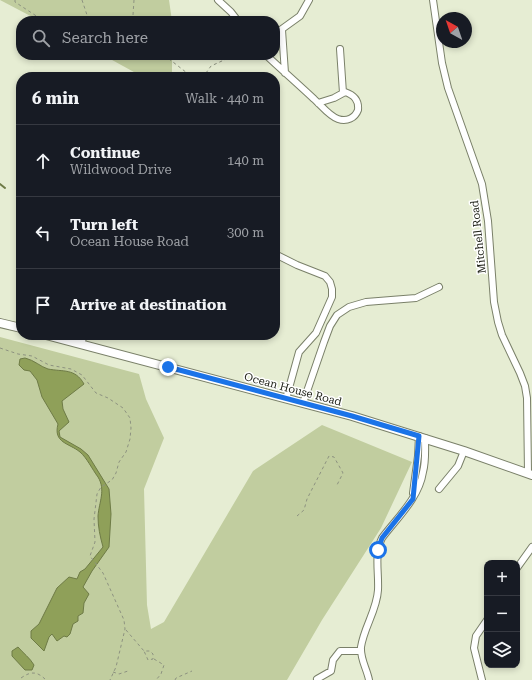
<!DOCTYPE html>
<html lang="en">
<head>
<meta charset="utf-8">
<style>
	:root { --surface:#171b24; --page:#242831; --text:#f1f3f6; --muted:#9ea1a6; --line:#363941 }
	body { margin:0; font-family:"Roboto Serif",serif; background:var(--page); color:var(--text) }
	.controls { position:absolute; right:12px; bottom:12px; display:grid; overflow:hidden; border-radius:8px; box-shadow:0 2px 6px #0003 }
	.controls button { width:36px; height:36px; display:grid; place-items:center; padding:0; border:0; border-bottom:1px solid var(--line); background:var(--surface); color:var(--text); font:20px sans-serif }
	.compass { position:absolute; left:436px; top:12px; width:36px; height:36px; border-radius:50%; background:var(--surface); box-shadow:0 2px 6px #0003; rotate:320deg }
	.stop { position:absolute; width:12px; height:12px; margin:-9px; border:3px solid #1a73e8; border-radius:50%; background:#fff }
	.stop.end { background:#1a73e8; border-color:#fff; box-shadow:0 1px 4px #0008 }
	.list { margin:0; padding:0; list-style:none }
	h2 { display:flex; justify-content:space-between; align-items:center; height:52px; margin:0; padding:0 16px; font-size:17px }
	h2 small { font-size:13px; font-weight:400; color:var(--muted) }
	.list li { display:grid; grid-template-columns:26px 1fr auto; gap:12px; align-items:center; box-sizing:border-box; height:72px; padding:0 16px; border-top:1px solid var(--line) }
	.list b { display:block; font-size:15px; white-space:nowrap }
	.list p { margin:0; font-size:13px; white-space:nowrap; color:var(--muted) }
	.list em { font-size:13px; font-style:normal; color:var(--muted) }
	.icon { flex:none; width:22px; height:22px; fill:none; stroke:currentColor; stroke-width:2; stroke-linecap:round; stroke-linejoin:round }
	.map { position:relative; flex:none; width:532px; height:680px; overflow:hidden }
	.search { position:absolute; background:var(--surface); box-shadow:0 2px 6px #0003; left:16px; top:16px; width:264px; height:44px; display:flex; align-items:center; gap:10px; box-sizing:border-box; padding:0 14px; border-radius:16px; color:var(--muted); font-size:15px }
	.panel { position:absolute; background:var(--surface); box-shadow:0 2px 6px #0003; left:16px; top:72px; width:264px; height:268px; border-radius:16px }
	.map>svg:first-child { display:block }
	.green { fill:#c1cd9f }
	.water { fill:#8fa059; stroke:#6e7b46 }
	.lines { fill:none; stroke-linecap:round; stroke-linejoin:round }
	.stream { stroke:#6e7b46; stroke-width:2 }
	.minor-casing { stroke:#7a8069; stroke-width:8 }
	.major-casing { stroke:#7a8069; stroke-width:10 }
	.path { stroke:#8d9280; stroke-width:1; stroke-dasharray:3 3; stroke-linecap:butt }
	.minor { stroke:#fff; stroke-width:6 }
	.major { stroke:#fff; stroke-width:8 }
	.route { stroke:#1a73e8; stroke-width:5 }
	.labels { text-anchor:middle; stroke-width:3; stroke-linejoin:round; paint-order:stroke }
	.street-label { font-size:11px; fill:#22241b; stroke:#fff }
</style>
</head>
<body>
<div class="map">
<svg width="532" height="680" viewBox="0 0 532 680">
	<rect width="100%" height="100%" fill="#e6edd3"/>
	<!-- green -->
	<path class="green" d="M0 0H169L172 21H40Z
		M103 55H172V77H143Z
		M0 337 139 374 146 399 164 438 144 489 147 605 151 629 164 622 253 471 322 425 412 462 381 528 322 620 287 680H0Z"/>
	<!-- water -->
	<path class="water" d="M25 358C34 360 41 367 48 369 63 372 75 368 84 384L62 401 63 409 69 422 59 431 60 437 81 449 88 455 109 489 111 514 109 547 92 571 83 587 89 594 84 603 83 613 78 616V621L73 624 70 634 67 637 64 636 57 641 52 634 49 637 44 651 31 638V631L39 624 57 588 69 577 77 579 80 572 85 569 103 547C100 536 98 527 98 516 99 502 106 490 98 477 92 469 87 458 80 452 69 443 53 443 58 424L42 397 37 380 30 371 24 370 19 365 20 359Z
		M18 647C23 653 30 658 34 665L32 670H25L12 656V651Z"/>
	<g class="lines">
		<!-- stream -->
		<path class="stream" d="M0 184 5 188"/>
		<defs>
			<path id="minor" d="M218 0 231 12 238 21
				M433 0 442 63 448 88 482 184 488 221 494 302 498 322 502 335 520 373 525 386 527 398 528 473
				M282 30 285 73
				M275 34 300 16 309 0
				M340 49 343 93
				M266 55C282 70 298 84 314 99 321 105 329 116 338 119 347 122 355 118 358 110 359 100 354 95 345 92L334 98 318 103
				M275 254 297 265 325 276 330 282 332 289V297L316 333 299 352 286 399
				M81 344 84 335
				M303 403 324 342 330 326 337 315 349 307 366 302 416 298 439 287
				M439 489 458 466 464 451
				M413 493 418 456 419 436
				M517 568 532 547
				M317 679 331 671 333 660 340 651H361
				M369 680C367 669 360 659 361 647 364 627 377 610 378 590 379 573 374 554 382 538 397 518 419 498 423 472 426 461 425 450 425 438
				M482 680 474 648 476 636 487 620"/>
			<path id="major" d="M0 323 21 328
				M46 335 352 416 464 451 532 475"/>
		</defs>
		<!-- minor casing -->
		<use href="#minor" class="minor-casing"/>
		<!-- major casing -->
		<use href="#major" class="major-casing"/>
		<!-- path -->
		<path class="path" d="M15 0V2L44 21
			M82 0 89 21
			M134 0 133 15 138 21
			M164 55 187 73H206L211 66 235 55
			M0 348 18 354 32 356 49 365 71 369 82 375 96 393 108 398 123 408 130 418 131 428 130 439 126 452 119 462 116 473 112 480 101 487 97 494 94 519 95 542 90 556 103 573 124 620 125 629 116 667 110 680
			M297 516 304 510 307 499 329 456 334 457 343 473 337 485
			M126 630 144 651H150L153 654V659L148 660 144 651
			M154 659 164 665 161 674 156 680
			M113 672 119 674 128 671
			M21 678C31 671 37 671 46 680
			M175 680 176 678 192 671"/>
		<!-- minor -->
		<use href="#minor" class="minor"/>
		<!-- major -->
		<use href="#major" class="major"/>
	</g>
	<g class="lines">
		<!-- route -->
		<path class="route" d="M168 367 352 416 419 436 413 499 382 538 378 550"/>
	</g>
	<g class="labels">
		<!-- street labels -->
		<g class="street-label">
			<text transform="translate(478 237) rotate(-96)" y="4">Mitchell Road</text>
			<text transform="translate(293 389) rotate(15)" y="4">Ocean House Road</text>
		</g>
	</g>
</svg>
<div class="controls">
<button>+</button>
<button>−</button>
<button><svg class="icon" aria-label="layers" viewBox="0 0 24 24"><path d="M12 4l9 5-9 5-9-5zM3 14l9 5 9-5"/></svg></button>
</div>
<svg class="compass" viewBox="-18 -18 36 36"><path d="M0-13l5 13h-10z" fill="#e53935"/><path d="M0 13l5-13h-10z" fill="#9ea1a6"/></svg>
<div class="stop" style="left:378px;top:550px"></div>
<div class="stop end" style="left:168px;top:367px"></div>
<div class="search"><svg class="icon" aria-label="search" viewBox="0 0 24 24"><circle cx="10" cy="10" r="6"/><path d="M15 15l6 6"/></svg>Search here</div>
<section class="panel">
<h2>6 min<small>Walk · 440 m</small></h2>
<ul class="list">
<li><svg class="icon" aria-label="ahead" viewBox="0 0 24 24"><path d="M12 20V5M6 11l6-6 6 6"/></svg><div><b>Continue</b><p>Wildwood Drive</p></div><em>140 m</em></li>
<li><svg class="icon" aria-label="left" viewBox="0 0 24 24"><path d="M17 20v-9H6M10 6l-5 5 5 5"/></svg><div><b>Turn left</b><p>Ocean House Road</p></div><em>300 m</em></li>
<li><svg class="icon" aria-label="arrive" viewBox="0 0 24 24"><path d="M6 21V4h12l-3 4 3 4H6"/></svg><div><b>Arrive at destination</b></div></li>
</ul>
</section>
</div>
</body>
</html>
